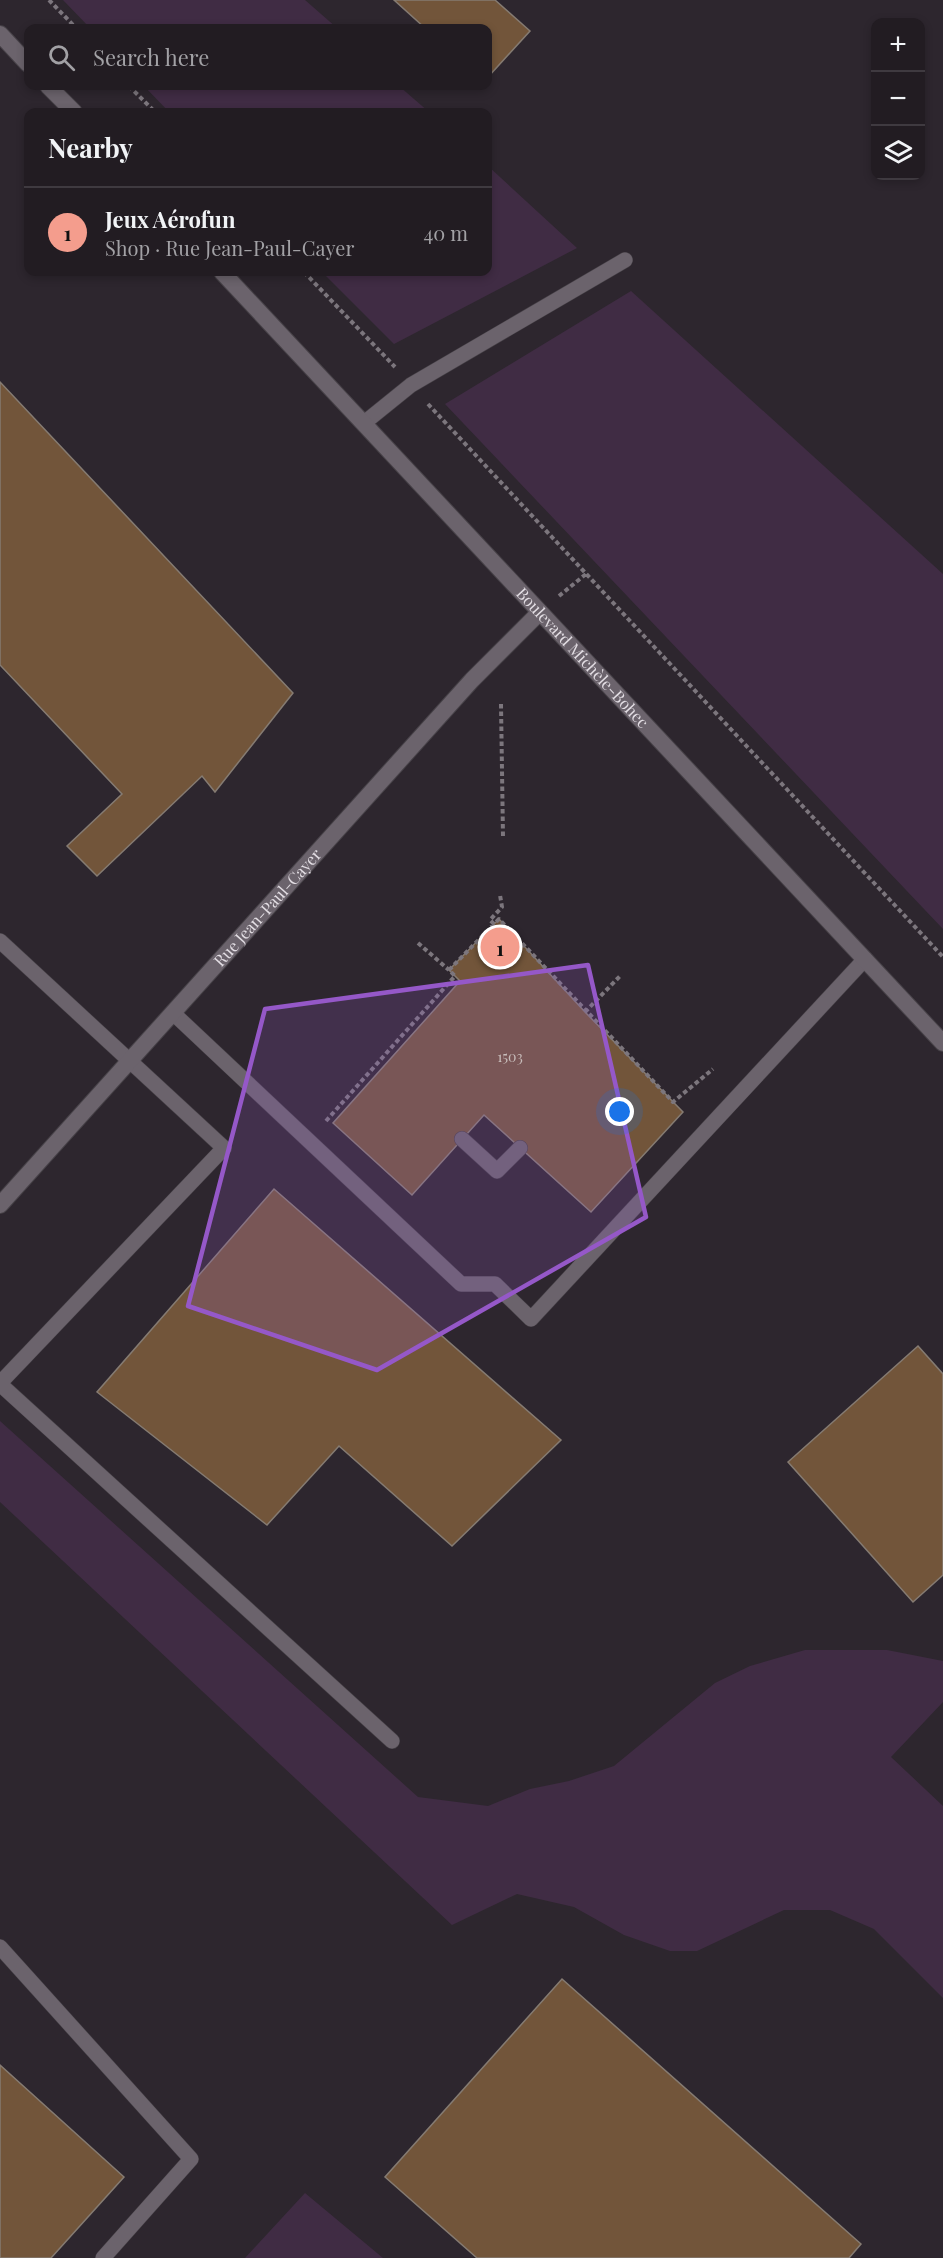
<!DOCTYPE html>
<html lang="en">
<head>
<meta charset="utf-8">
<style>
	:root { --surface:#221c22; --page:#2e292f; --text:#f1f3f6; --muted:#a2a1a5; --line:#3f3a40; --accent:#f49d8d }
	body { margin:0; font-family:"Playfair Display",serif; background:var(--page); color:var(--text) }
	.controls { position:absolute; right:18px; top:18px; display:grid; overflow:hidden; border-radius:12px; box-shadow:0 3px 9px #0003 }
	.controls button { width:54px; height:54px; display:grid; place-items:center; padding:0; border:0; border-bottom:2px solid var(--line); background:var(--surface); color:var(--text); font:30px sans-serif }
	.you { position:absolute; left:620px; top:1112px; width:21px; height:21px; margin:-15px; border:4px solid #fff; border-radius:50%; background:#1a73e8; box-shadow:0 0 0 9px #1a73e833 }
	.badge { display:grid; place-items:center; width:39px; height:39px; border-radius:50%; background:var(--accent); color:#111; font-size:20px; font-weight:700 }
	.pin { position:absolute; translate:-50% -50%; border:3px solid #fff; box-shadow:0 2px 6px #0006 }
	.list { margin:0; padding:0; list-style:none }
	h2 { display:flex; justify-content:space-between; align-items:center; height:78px; margin:0; padding:0 24px; font-size:26px }
	h2 small { font-size:20px; font-weight:400; color:var(--muted) }
	.list li { display:grid; grid-template-columns:39px 1fr auto; gap:18px; align-items:center; box-sizing:border-box; height:90px; padding:0 24px; border-top:2px solid var(--line) }
	.list b { display:block; font-size:22px; white-space:nowrap }
	.list p { margin:0; font-size:20px; white-space:nowrap; color:var(--muted) }
	.list em { font-size:20px; font-style:normal; color:var(--muted) }
	.icon { flex:none; width:33px; height:33px; fill:none; stroke:currentColor; stroke-width:2; stroke-linecap:round; stroke-linejoin:round }
	.map { position:relative; flex:none; width:943px; height:2258px; overflow:hidden }
	.search { position:absolute; background:var(--surface); box-shadow:0 3px 9px #0003; left:24px; top:24px; width:468px; height:66px; display:flex; align-items:center; gap:15px; box-sizing:border-box; padding:0 21px; border-radius:12px; color:var(--muted); font-size:22px }
	.panel { position:absolute; background:var(--surface); box-shadow:0 3px 9px #0003; left:24px; top:108px; width:468px; height:168px; border-radius:12px }
	.map>svg:first-child { display:block }
	.green { fill:#402c44 }
	.building { fill:#72553a; stroke:#857b72; stroke-width:1.5 }
	.lines { fill:none; stroke-linecap:round; stroke-linejoin:round }
	.service-casing { stroke:#464147; stroke-width:16 }
	.minor-casing { stroke:#464147; stroke-width:18 }
	.tertiary-casing { stroke:#464147; stroke-width:18 }
	.path { stroke:#7c767d; stroke-width:4; stroke-dasharray:4.5 3; stroke-linecap:butt }
	.service { stroke:#6b636c; stroke-width:15 }
	.minor { stroke:#6b636c; stroke-width:16 }
	.tertiary { stroke:#6b636c; stroke-width:16 }
	.marked { fill:#9558c8; fill-opacity:0.2; stroke:#9558c8; stroke-width:4.5; stroke-linejoin:round }
	.labels { text-anchor:middle; stroke-width:5; stroke-linejoin:round; paint-order:stroke }
	.number-label { font-size:14px; fill:#c7bcba }
	.street-label { font-size:16px; fill:#e3dee4; stroke:#231c24 }
</style>
</head>
<body>
<div class="map">
<svg width="943" height="2258" viewBox="0 0 943 2258">
	<rect width="100%" height="100%" fill="#2d262e"/>
	<!-- green -->
	<path class="green" d="M63 0H305L337 28H90Z
		M144 86H399L429 112H169Z
		M488 166 577 248 394 344 322 272H488Z
		M631 291 943 574V929L445 404Z
		M0 1421 418 1797 488 1806 530 1789 569 1781 614 1766 715 1683 750 1666 805 1650H887L943 1661V1702L891 1757 943 1806V1998L874 1929 830 1910H784L697 1951H670L624 1935 574 1907 517 1894 452 1925 0 1502Z
		M305 2193 383 2258H245Z"/>
	<!-- building -->
	<path class="building" d="M394 0H495L530 31 488 77V28H425Z
		M0 382 293 693 215 792 202 776 97 876 67 846 122 794 0 665Z
		M499 919 585 1012 683 1112 591 1212 484 1115 412 1195 333 1123 460 981 449 970Z
		M274 1189 561 1440 452 1546 339 1446 267 1525 97 1392Z
		M918 1346 943 1374V1575L913 1602 788 1462Z
		M562 1979 861 2244 849 2258H477L385 2177Z
		M0 2065 124 2177 51 2258H0Z"/>
	<g class="lines">
		<defs>
			<path id="service" d="M364 423 411 385 625 260
				M0 941 224 1148 0 1383
				M173 1013 461 1284H495L531 1319 865 959
				M462 1139 497 1171 520 1148
				M0 1384 392 1741
				M0 1947 191 2159 103 2258"/>
			<g id="minor">
				<path id="s1" d="M0 1205 472 680 540 612"/>
			</g>
			<g id="tertiary">
				<path d="M0 34 28 64"/>
				<path d="M48 86 74 112"/>
				<path id="s2" d="M222 272 943 1043"/>
			</g>
		</defs>
		<!-- service casing -->
		<use href="#service" class="service-casing"/>
		<!-- minor casing -->
		<use href="#minor" class="minor-casing"/>
		<!-- tertiary casing -->
		<use href="#tertiary" class="tertiary-casing"/>
		<!-- path -->
		<path class="path" d="M49 0 76 28
			M129 86 155 112
			M304 272 395 367
			M428 404 943 957
			M559 596 586 574
			M501 704 503 837
			M494 924 490 920 502 907 500 895
			M418 943 449 970
			M585 1012 621 975
			M326 1121 455 976 449 970 499 919 673 1102 713 1069"/>
		<!-- service -->
		<use href="#service" class="service"/>
		<!-- minor -->
		<use href="#minor" class="minor"/>
		<!-- tertiary -->
		<use href="#tertiary" class="tertiary"/>
	</g>
	<!-- marked area -->
	<path class="marked" d="M588 965 646 1217 377 1370 188 1306 265 1009Z"/>
	<g class="labels">
		<!-- number labels -->
		<g class="number-label">
			<text x="510" y="1062">1503</text>
		</g>
		<!-- street labels -->
		<g class="street-label">
			<text dy="6" stroke="none"><textPath href="#s2" startOffset="528">Boulevard Michèle-Bohec</textPath></text>
			<text dy="6" stroke="none"><textPath href="#s1" startOffset="400">Rue Jean-Paul-Cayer</textPath></text>
		</g>
	</g>
</svg>
<div class="controls">
<button>+</button>
<button>−</button>
<button><svg class="icon" aria-label="layers" viewBox="0 0 24 24"><path d="M12 4l9 5-9 5-9-5zM3 14l9 5 9-5"/></svg></button>
</div>
<div class="you"></div>
<div class="pin badge" style="left:500px;top:947px">1</div>
<div class="search"><svg class="icon" aria-label="search" viewBox="0 0 24 24"><circle cx="10" cy="10" r="6"/><path d="M15 15l6 6"/></svg>Search here</div>
<section class="panel">
<h2>Nearby<small></small></h2>
<ul class="list">
<li><span class="badge">1</span><div><b>Jeux Aérofun</b><p>Shop · Rue Jean-Paul-Cayer</p></div><em>40 m</em></li>
</ul>
</section>
</div>
</body>
</html>
